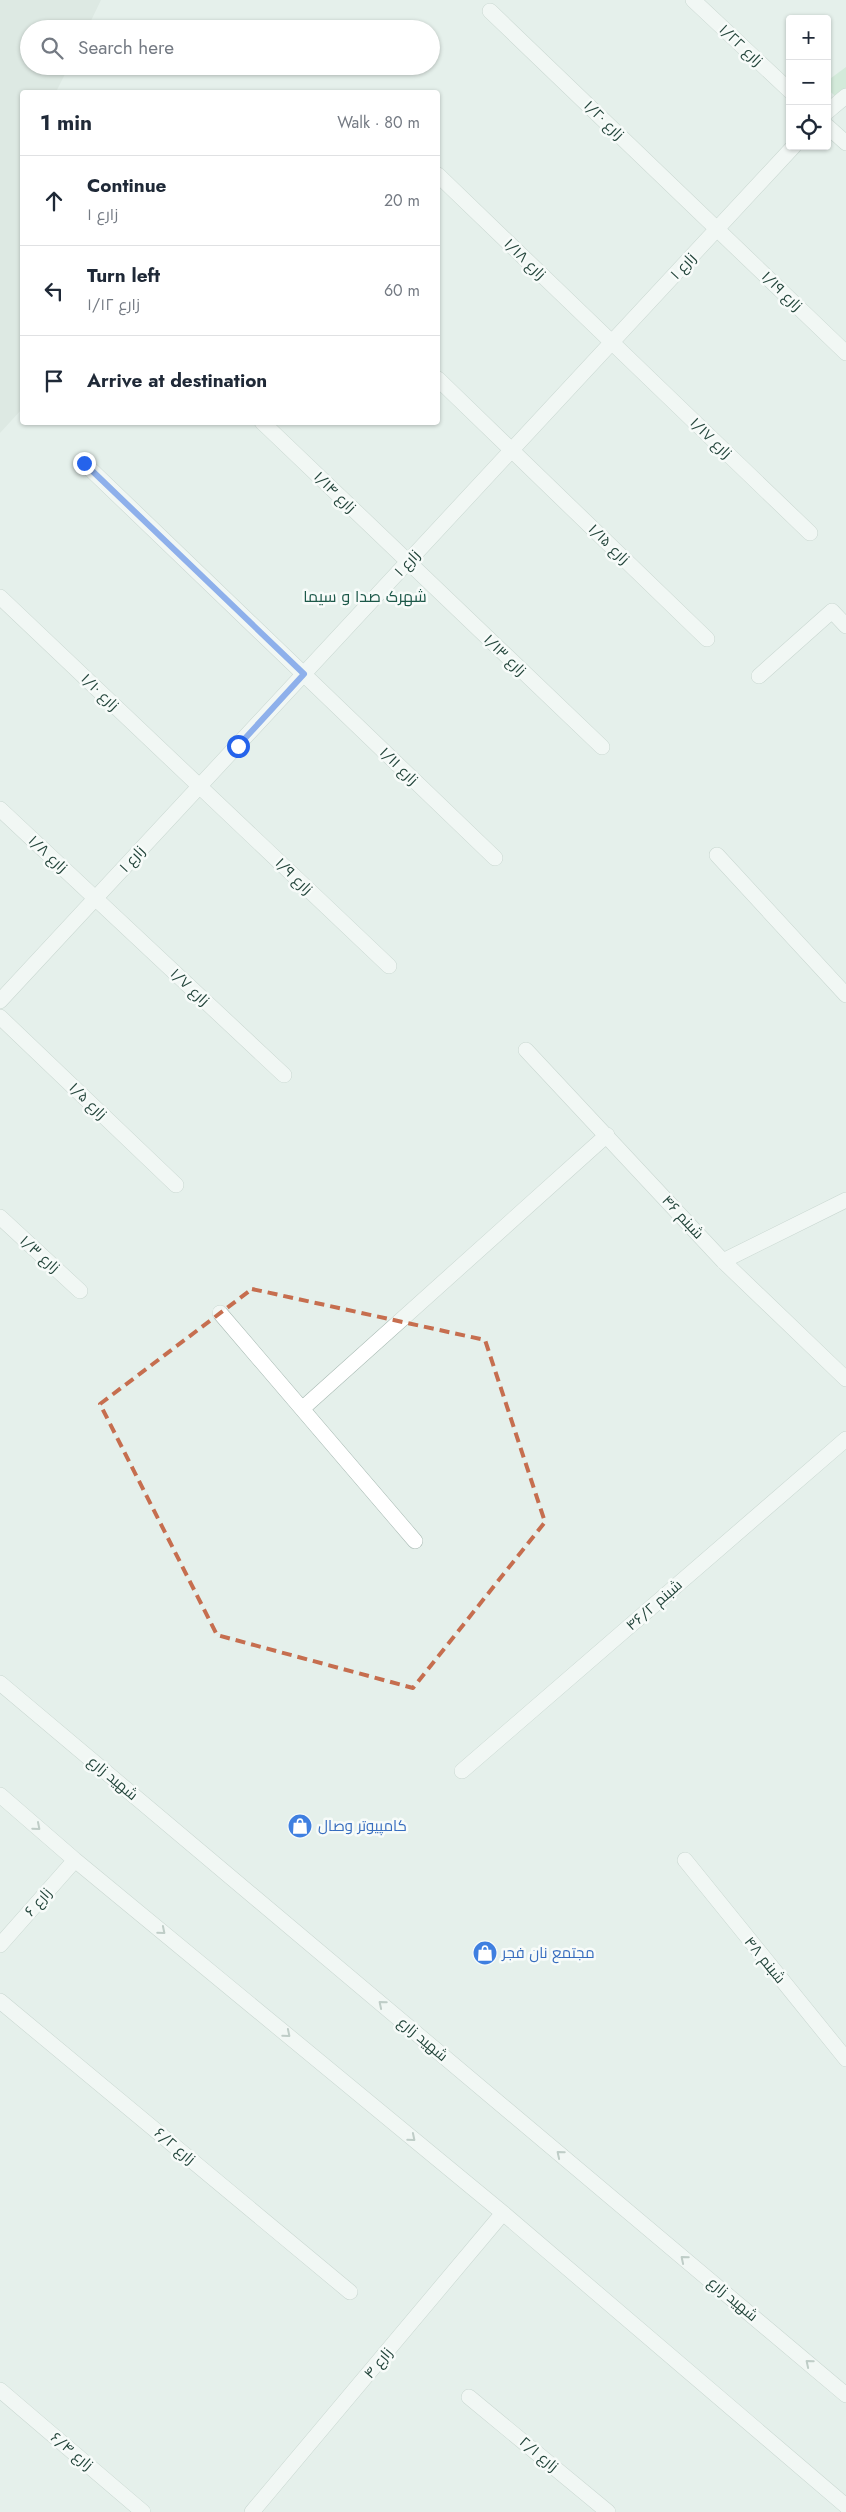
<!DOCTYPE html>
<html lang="en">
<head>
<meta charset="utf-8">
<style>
	:root { --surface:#fff; --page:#f2f2f3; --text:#1f2937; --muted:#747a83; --line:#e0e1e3 }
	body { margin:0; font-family:Jost,Cairo,sans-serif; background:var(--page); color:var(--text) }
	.controls { position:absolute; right:15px; top:15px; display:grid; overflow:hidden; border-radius:5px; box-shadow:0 1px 4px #0004 }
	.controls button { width:45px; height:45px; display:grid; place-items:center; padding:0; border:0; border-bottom:1px solid var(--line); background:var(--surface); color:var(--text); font:25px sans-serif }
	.stop { position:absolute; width:15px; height:15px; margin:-11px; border:4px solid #2563eb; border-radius:50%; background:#fff }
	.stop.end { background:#2563eb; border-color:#fff; box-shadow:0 1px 5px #0008 }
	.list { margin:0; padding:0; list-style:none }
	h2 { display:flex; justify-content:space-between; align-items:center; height:65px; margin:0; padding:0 20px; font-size:21px }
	h2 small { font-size:16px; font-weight:400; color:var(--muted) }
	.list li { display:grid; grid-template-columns:32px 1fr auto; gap:15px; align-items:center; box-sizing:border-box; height:90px; padding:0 20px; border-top:1px solid var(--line) }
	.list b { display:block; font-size:19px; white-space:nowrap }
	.list p { margin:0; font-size:16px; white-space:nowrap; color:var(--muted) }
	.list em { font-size:16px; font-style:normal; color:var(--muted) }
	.icon { flex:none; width:28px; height:28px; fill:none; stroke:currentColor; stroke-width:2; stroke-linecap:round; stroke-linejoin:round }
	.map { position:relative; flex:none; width:846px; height:2512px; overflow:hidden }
	.search { position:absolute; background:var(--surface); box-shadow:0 1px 4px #0004; left:20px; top:20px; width:420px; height:55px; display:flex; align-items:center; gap:12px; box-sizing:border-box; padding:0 18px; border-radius:28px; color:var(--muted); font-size:19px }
	.panel { position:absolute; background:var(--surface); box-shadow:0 1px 4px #0004; left:20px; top:90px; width:420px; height:335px; border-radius:5px }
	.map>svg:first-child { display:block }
	.built { fill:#d3e0da }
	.green { fill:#bde2c6 }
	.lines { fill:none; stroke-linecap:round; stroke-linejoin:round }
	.minor-casing { stroke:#a7b9b2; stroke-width:16 }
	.minor { stroke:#fff; stroke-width:15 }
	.oneway { stroke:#90a29c }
	.route { stroke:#2563eb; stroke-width:6 }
	.marked { fill:none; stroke:#c66e4f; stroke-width:4; stroke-dasharray:10 6; stroke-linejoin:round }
	.labels { text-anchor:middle; stroke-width:5; stroke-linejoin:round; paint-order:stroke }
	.street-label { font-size:15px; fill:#22443a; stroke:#f7fbf9 }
	.shop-label { font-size:15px; fill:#366cbe; stroke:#f7fbf9; text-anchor:start }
	.neighbourhood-label { font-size:16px; fill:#1c5849; stroke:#f7fbf9 }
</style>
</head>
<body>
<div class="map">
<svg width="846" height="2512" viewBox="0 0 846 2512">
	<rect width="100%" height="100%" fill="#e5f0eb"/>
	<!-- built -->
	<path class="built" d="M0 0H101L87 29H29V66H69L56 92H22V409L0 433Z"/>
	<!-- green -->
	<path class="green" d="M846 67V105L827 89V81Z"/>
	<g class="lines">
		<defs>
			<path id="minor" d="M693 0 790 91
				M490 11 846 353
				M827 112 846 96
				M827 126 846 143
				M438 175 810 533
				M438 379 707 639
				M262 422 602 747
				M84 463 495 858
				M0 597 389 966
				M832 611 846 626
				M759 676 832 611
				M0 809 284 1075
				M717 855 846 995
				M0 1001 794 146
				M0 1017 176 1185
				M526 1050 723 1261 846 1379
				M0 1217 80 1291
				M723 1261 846 1200
				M220 1313 415 1541
				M302 1409 607 1135
				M0 1683 846 2395
				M462 1771 846 1439
				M0 1795 75 1860 503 2213 846 2506
				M685 1860 846 2059
				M0 1945 75 1860
				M0 2001 350 2292
				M0 2390 143 2512
				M469 2397 608 2512
				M252 2512 503 2213"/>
		</defs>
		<!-- minor casing -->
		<use href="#minor" class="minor-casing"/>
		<!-- minor -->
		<use href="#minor" class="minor"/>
	</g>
	<!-- one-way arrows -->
	<defs><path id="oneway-chevron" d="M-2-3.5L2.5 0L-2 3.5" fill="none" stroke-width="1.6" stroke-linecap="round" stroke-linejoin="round" transform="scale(1.25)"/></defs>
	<g class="oneway">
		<use href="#oneway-chevron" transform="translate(37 1827) rotate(41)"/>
		<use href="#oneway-chevron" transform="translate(162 1931) rotate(40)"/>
		<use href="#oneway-chevron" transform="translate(382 2004) rotate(-140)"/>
		<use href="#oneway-chevron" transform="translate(287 2034) rotate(40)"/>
		<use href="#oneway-chevron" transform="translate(412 2138) rotate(40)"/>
		<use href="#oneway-chevron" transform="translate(560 2154) rotate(-140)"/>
		<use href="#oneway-chevron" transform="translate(684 2259) rotate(-140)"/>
		<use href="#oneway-chevron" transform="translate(809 2363) rotate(-140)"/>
	</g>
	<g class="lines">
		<!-- route -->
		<path class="route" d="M84 463 304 674 238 746"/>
	</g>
	<!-- marked area -->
	<path d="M0 0H846V2512H0ZM252 1289 485 1340 545 1522 413 1688 217 1635 100 1404Z" fill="#e5f0eb" fill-opacity=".55" fill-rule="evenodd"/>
	<path class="marked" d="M252 1289 485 1340 545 1522 413 1688 217 1635 100 1404Z"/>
	<!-- icons -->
	<defs>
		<symbol id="shop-disc" viewBox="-11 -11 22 22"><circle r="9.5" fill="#3f7fe0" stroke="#f7fbf9"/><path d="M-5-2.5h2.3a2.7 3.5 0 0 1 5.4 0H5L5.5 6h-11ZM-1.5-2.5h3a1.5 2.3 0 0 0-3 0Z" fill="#fff"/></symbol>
	</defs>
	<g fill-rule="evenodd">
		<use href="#shop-disc" x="286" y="1812" width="28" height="28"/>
		<use href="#shop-disc" x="471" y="1939" width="28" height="28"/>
	</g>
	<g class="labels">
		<!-- street labels -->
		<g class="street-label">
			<text transform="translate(741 45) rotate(43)" y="5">۱/۲۲ زارع</text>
			<text transform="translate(604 120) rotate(44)" y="5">۱/۲۰ زارع</text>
			<text transform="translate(525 259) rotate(44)" y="5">۱/۱۸ زارع</text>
			<text transform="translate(683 266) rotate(-47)" y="5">۱ زارع</text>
			<text transform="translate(782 291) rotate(44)" y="5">۱/۱۹ زارع</text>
			<text transform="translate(711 438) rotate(44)" y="5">۱/۱۷ زارع</text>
			<text transform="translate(335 492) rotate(44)" y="5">۱/۱۴ زارع</text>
			<text transform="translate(609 544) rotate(44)" y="5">۱/۱۵ زارع</text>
			<text transform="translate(407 563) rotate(-47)" y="5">۱ زارع</text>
			<text transform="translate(505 655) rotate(44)" y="5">۱/۱۳ زارع</text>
			<text transform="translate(100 692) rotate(44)" y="5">۱/۱۰ زارع</text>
			<text transform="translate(399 766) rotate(44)" y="5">۱/۱۱ زارع</text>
			<text transform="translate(48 854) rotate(43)" y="5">۱/۸ زارع</text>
			<text transform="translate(132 859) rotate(-47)" y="5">۱ زارع</text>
			<text transform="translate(294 876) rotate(44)" y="5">۱/۹ زارع</text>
			<text transform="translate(190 987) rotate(43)" y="5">۱/۷ زارع</text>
			<text transform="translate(88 1101) rotate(44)" y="5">۱/۵ زارع</text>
			<text transform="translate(683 1217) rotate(47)" y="5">۴۶ شبنم</text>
			<text transform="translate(40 1254) rotate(42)" y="5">۱/۳ زارع</text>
			<text transform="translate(654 1605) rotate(-41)" y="5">۴۶/۲ شبنم</text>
			<text transform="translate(113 1778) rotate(40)" y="5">شهید زارع</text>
			<text transform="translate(38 1902) rotate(-49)" y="5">۶ زارع</text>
			<text transform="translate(765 1960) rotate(51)" y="5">۴۸ شبنم</text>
			<text transform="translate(423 2039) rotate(40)" y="5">شهید زارع</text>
			<text transform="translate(175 2146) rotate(40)" y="5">۶/۲ زارع</text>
			<text transform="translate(733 2299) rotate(40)" y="5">شهید زارع</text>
			<text transform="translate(378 2363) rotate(-50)" y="5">۴ زارع</text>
			<text transform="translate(72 2451) rotate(40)" y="5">۶/۴ زارع</text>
			<text transform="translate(539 2454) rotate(40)" y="5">۲/۱ زارع</text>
		</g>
		<!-- shop labels -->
		<g class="shop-label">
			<text x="318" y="1831">کامپیوتر وصال</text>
			<text x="502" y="1958">مجتمع نان فجر</text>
		</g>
		<!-- neighbourhood labels -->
		<g class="neighbourhood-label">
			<text x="365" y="602">شهرک صدا و سیما</text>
		</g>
	</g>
</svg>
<div class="controls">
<button>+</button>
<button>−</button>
<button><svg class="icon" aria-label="locate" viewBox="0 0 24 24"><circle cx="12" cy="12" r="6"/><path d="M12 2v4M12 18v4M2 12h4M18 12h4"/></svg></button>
</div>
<div class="stop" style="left:238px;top:746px"></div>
<div class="stop end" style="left:84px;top:463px"></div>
<div class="search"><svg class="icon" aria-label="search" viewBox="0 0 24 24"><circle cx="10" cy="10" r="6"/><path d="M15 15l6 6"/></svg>Search here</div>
<section class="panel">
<h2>1 min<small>Walk · 80 m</small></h2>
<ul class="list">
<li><svg class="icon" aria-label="ahead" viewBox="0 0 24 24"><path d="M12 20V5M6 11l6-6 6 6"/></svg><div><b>Continue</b><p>۱ زارع</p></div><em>20 m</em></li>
<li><svg class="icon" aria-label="left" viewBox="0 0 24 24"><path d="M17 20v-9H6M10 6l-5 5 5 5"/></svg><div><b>Turn left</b><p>۱/۱۲ زارع</p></div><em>60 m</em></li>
<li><svg class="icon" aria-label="arrive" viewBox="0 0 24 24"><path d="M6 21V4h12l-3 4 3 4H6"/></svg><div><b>Arrive at destination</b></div></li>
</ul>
</section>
</div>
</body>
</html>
